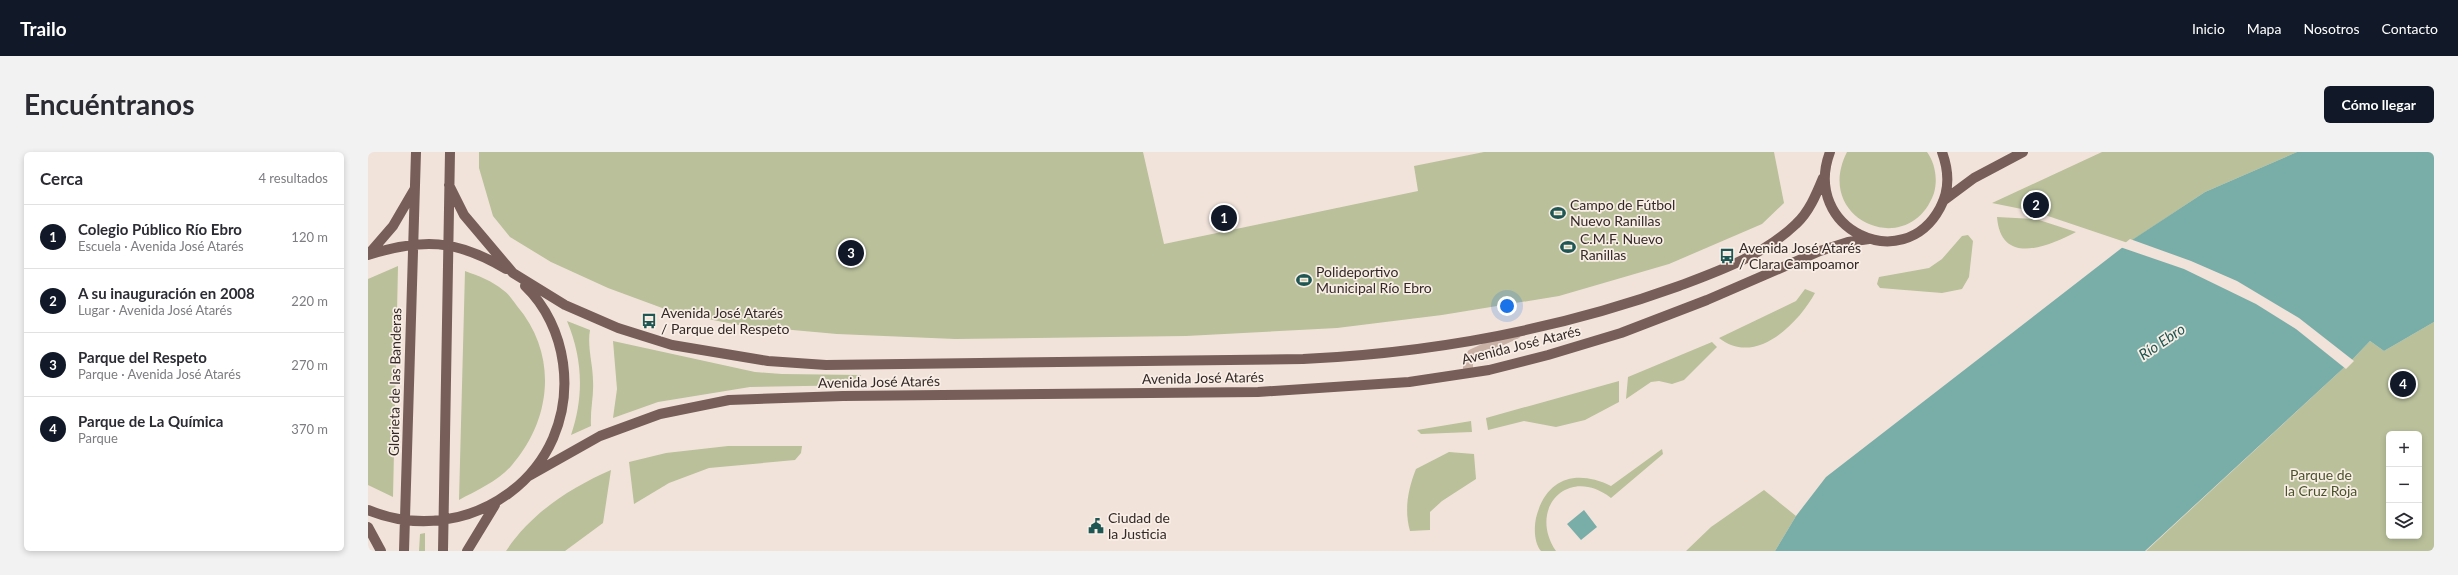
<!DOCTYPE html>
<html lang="es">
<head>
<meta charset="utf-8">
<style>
	:root { --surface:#fff; --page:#f2f2f3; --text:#2b2b33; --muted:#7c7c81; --line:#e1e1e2; --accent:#111827 }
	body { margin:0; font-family:Lato,sans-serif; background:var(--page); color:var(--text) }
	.controls { position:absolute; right:12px; bottom:12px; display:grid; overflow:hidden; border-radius:6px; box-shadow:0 2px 6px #0003 }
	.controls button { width:36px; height:36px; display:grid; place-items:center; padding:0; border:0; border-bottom:1px solid var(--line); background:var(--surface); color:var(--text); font:20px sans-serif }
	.you { position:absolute; left:1139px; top:154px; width:14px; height:14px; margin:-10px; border:3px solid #fff; border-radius:50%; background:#1a73e8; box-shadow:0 0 0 6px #1a73e833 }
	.badge { display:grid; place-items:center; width:26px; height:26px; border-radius:50%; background:var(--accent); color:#fff; font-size:13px; font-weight:700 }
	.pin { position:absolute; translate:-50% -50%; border:2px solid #fff; box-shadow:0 1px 4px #0006 }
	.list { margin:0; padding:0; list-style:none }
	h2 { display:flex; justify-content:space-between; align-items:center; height:52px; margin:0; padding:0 16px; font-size:17px }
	h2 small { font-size:13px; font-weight:400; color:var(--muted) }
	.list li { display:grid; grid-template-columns:26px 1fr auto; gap:12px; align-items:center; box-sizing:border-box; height:64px; padding:0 16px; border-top:1px solid var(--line) }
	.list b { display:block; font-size:15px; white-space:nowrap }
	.list p { margin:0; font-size:13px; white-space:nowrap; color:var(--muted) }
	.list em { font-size:13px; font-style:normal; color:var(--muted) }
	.icon { flex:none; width:22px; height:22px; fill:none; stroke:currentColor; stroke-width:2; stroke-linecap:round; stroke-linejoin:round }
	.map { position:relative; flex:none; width:2066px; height:399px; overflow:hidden; border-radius:6px }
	header { display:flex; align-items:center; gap:24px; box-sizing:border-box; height:56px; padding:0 20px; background:var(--accent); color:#fff }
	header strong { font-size:19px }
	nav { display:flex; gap:22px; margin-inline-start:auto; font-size:14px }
	.intro { display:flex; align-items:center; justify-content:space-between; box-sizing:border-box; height:96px; padding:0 24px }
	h1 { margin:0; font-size:28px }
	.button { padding:10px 18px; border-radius:6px; background:var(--accent); color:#fff; font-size:14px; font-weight:700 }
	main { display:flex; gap:24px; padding:0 24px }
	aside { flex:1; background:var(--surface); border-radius:6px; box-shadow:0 2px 6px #0003 }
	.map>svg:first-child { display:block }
	.green { fill:#b9c09a; fill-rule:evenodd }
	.water { fill:#79aea8 }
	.pier { fill:#f1e3da }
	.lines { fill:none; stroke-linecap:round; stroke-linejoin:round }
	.minor { stroke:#c9b1a6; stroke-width:10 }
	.major { stroke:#775e58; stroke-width:10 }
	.labels { text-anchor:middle; stroke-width:3.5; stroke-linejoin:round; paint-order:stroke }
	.poi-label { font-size:14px; fill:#352927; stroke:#f9eee6; text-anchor:start }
	.street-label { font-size:14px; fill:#352927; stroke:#f9eee6 }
	.park-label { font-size:14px; fill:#4a532b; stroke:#f9eee6 }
	.water-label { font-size:15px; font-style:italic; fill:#1d5652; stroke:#f9eee6 }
</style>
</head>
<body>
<header>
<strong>Trailo</strong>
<nav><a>Inicio</a><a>Mapa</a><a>Nosotros</a><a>Contacto</a></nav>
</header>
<div class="intro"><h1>Encuéntranos</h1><a class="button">Cómo llegar</a></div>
<main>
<aside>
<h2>Cerca<small>4 resultados</small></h2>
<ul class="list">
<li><span class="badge">1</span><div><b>Colegio Público Río Ebro</b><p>Escuela · Avenida José Atarés</p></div><em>120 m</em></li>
<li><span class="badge">2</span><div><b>A su inauguración en 2008</b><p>Lugar · Avenida José Atarés</p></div><em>220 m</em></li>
<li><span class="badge">3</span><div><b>Parque del Respeto</b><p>Parque · Avenida José Atarés</p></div><em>270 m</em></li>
<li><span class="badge">4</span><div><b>Parque de La Química</b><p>Parque</p></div><em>370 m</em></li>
</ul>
</aside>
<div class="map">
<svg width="2066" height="399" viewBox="0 0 2066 399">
	<rect width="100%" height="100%" fill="#f1e3da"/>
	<!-- green -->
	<path class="green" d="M111 0H775L796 92 1050 39 1046 14 1116 0H1406L1416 51 1394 72 1301 112 1191 144 1074 163 969 176 818 184 587 187 469 182 370 173 305 160 240 136 183 110 142 85 125 64 111 16Z
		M1479 0H1559C1567 11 1570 27 1566 41 1542 109 1444 69 1479 0Z
		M1734 0H1929L1837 40 1760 91 1668 60 1624 51Z
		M1629 65 1668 67 1708 80C1681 94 1633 115 1629 65Z
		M1600 83 1605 89 1601 125 1594 137 1574 141 1512 136 1509 132 1511 125 1561 116 1574 107 1594 84Z
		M30 114 25 345 0 333V127Z
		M97 119C111 124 124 129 135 138 141 142 145 149 149 154 190 202 184 267 144 313 132 328 108 339 91 348Z
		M1437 137 1447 141C1430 172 1387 215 1351 186L1428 149Z
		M199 169 222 178C219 195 225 212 225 229 226 244 222 258 223 274L203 283C216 245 215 207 199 169Z
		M2066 170V399H1778L1981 211 2002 189 2016 199ZM2021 282H2051V384H2021Z
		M245 189 387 220 414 222 493 223 492 233 382 235 290 250 245 266 249 237Z
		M1344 190 1349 195 1316 228 1304 232 1291 229 1283 230 1258 247 1260 225Z
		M1251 229V250L1217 268 1188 275 1156 269 1120 278 1118 266Z
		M1103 269 1104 280 1053 282 1049 278Z
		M360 294H434L433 301 427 308 341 316 301 331 266 352 261 310 298 301Z
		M1294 297 1295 302 1243 346C1201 313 1159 356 1188 399H1173C1166 391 1166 376 1168 366 1178 326 1208 317 1243 334Z
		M1081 300 1106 302 1108 327 1074 349 1062 360V378L1042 379C1036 358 1040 337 1048 317Z
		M243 318 235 371 197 399H138C163 361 202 336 243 318Z
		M1396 338 1428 364 1407 399H1318L1343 375Z
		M57 381V399H51L52 382Z"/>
	<!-- water -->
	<path class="water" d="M1929 0H2066V170L2016 199 2002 189 1981 211 1777 399H1407L1428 364 1458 325 1764 88 1837 40Z
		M1216 358 1229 375 1213 388 1199 372Z"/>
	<!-- pier -->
	<path class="pier" d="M1762 87 1823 109 1869 129 1931 166 1986 209 1978 217 1928 177 1888 152 1816 117 1752 95Z"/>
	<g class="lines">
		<!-- minor -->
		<path class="minor" d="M1100 221V211L1104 202 1148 182"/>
		<!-- major -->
		<path class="major" d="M1462 0C1433 77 1535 125 1572 56 1582 38 1581 19 1574 0
			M81 33 96 63 145 121 197 153 250 176 304 193 400 209 458 213 935 207C1064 201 1189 178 1311 134 1351 119 1396 103 1428 72 1441 60 1448 43 1455 26
			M1575 49 1606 26 1655 0
			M0 103C54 86 88 87 138 117
			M0 103 25 74 46 38
			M161 324 232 284 292 262 361 248 475 244 890 240 1041 230 1121 218 1180 203 1253 181 1339 148 1452 99 1480 90 1501 87
			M0 358C101 399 210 321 195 211 191 182 178 154 157 134
			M0 375 13 399
			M36 399 48 0
			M75 399 82 0
			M99 399 127 353"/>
	</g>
	<!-- icons -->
	<defs>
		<symbol id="stadium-bare" viewBox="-9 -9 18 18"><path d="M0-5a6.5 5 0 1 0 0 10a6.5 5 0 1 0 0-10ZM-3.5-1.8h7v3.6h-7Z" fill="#1d5652" stroke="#f9eee6" stroke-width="2.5" paint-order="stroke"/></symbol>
		<symbol id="bus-bare" viewBox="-9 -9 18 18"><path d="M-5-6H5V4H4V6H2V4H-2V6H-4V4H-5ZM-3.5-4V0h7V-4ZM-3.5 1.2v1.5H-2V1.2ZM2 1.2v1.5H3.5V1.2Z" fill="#1d5652" stroke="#f9eee6" stroke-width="2.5" paint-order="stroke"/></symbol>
		<symbol id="civic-bare" viewBox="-9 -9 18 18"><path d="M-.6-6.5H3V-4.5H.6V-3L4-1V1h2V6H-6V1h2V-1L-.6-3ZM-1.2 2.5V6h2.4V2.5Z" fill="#1d5652" stroke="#f9eee6" stroke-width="2.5" paint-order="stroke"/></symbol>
	</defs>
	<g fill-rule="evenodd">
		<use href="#stadium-bare" x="1179" y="50" width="22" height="22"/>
		<use href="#stadium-bare" x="1189" y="84" width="22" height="22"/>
		<use href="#bus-bare" x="1348" y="93" width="22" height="22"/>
		<use href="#stadium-bare" x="925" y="117" width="22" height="22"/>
		<use href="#bus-bare" x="270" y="158" width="22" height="22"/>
		<use href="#civic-bare" x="717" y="363" width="22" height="22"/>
	</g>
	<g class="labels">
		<!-- poi labels -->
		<g class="poi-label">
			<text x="1202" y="58">Campo de Fútbol<tspan x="1202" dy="16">Nuevo Ranillas</tspan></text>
			<text x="1212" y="92">C.M.F. Nuevo<tspan x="1212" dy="16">Ranillas</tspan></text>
			<text x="1371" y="101">Avenida José Atarés<tspan x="1371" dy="16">/ Clara Campoamor</tspan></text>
			<text x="948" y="125">Polideportivo<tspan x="948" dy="16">Municipal Río Ebro</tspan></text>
			<text x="293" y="166">Avenida José Atarés<tspan x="293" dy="16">/ Parque del Respeto</tspan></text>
			<text x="740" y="371">Ciudad de<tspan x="740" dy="16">la Justicia</tspan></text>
		</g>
		<!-- street labels -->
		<g class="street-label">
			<text transform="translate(1153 193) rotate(-14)" y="5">Avenida José Atarés</text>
			<text transform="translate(835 226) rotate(-1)" y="5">Avenida José Atarés</text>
			<text transform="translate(27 230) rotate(-89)" y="5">Glorieta de las Banderas</text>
			<text transform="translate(511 230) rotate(-1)" y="5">Avenida José Atarés</text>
		</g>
		<!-- park labels -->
		<g class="park-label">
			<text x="1953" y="328">Parque de<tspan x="1953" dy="16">la Cruz Roja</tspan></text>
		</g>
		<!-- water labels -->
		<g class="water-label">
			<text transform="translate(1794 190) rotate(-34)" y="5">Río Ebro</text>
		</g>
	</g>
</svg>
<div class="controls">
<button>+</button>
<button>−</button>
<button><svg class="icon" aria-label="layers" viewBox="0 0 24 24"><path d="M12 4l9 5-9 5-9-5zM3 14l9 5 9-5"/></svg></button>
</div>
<div class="you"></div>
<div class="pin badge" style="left:856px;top:66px">1</div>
<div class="pin badge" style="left:1668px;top:53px">2</div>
<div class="pin badge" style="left:483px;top:101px">3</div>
<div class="pin badge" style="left:2035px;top:232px">4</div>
</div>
</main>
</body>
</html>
